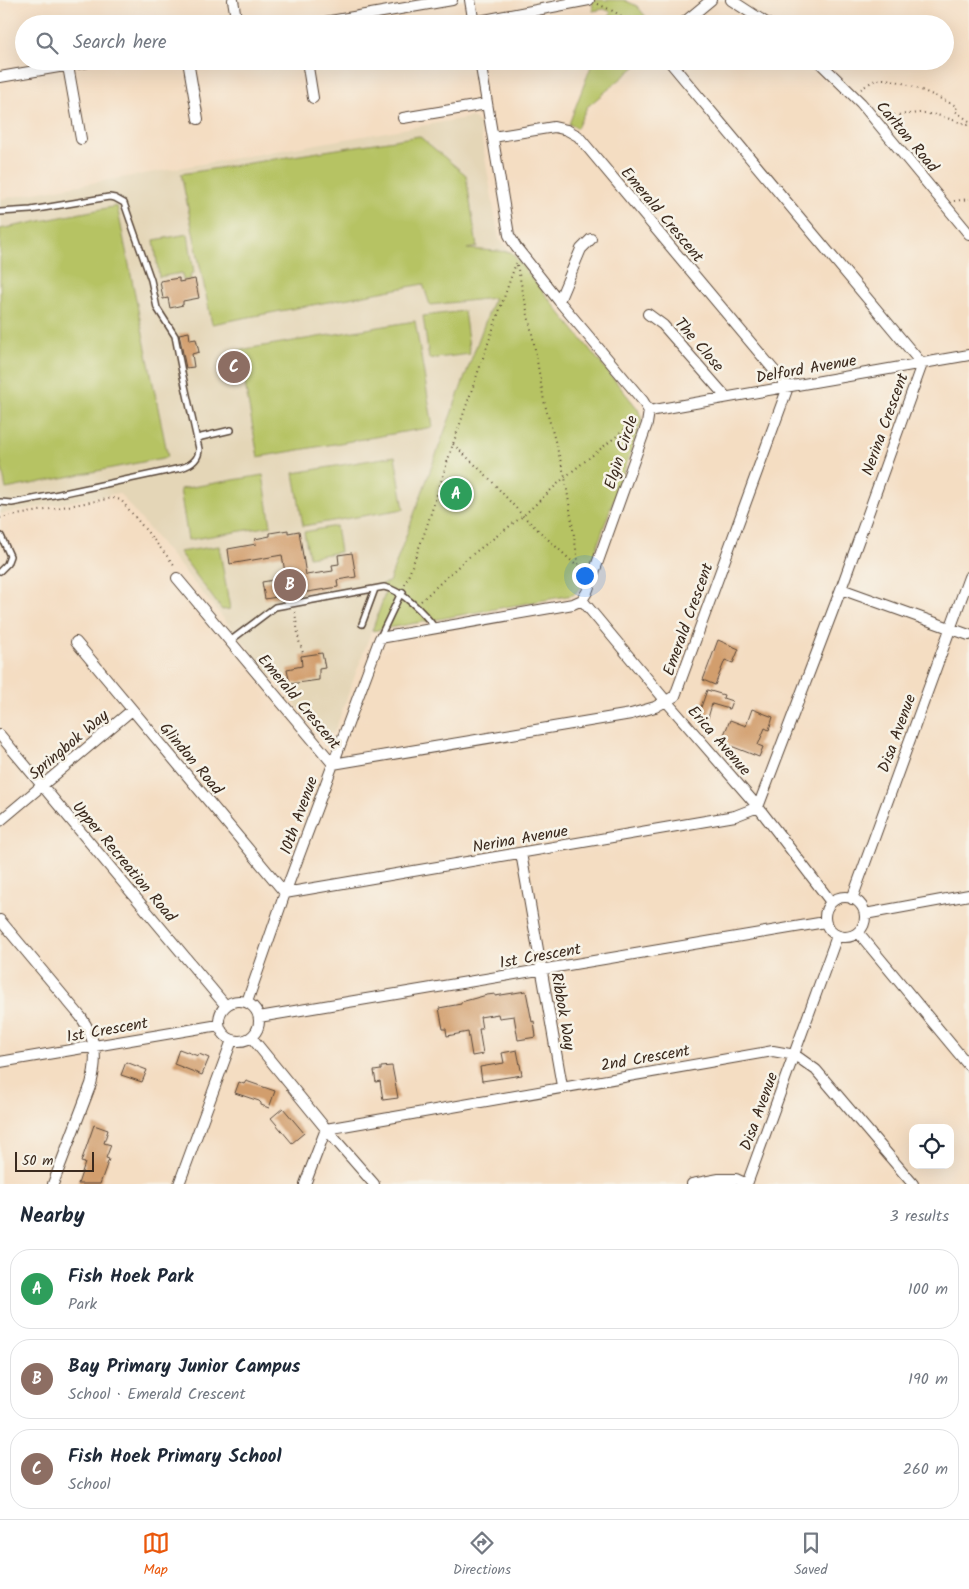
<!DOCTYPE html>
<html lang="en">
<head>
<meta charset="utf-8">
<style>
	:root { --surface:#fff; --page:#f6f6f7; --text:#1f2937; --muted:#747a83; --line:#e0e1e3; --accent:#ea580c }
	body { margin:0; font-family:Kalam,sans-serif; background:var(--page); color:var(--text) }
	.controls { position:absolute; right:15px; bottom:15px; display:grid; overflow:hidden; border-radius:10px; box-shadow:0 5px 20px #0002 }
	.controls button { width:45px; height:45px; display:grid; place-items:center; padding:0; border:0; border-bottom:1px solid var(--line); background:var(--surface); color:var(--text); font:25px sans-serif }
	.scale { position:absolute; left:15px; bottom:12px; width:79px; box-sizing:border-box; padding-left:5px; border:2px solid #3b2a1e; border-top:0; font-size:14px; line-height:18px; white-space:nowrap; color:#3b2a1e; -webkit-text-stroke:4px #f7f3e8; paint-order:stroke }
	.you { position:absolute; left:584px; top:575px; width:18px; height:18px; margin:-12px; border:4px solid #fff; border-radius:50%; background:#1a73e8; box-shadow:0 0 0 8px #1a73e833 }
	.badge { display:grid; place-items:center; width:32px; height:32px; border-radius:50%; background:var(--accent); color:#fff; font-size:16px; font-weight:700 }
	.pin { position:absolute; translate:-50% -50%; border:2px solid #fff; box-shadow:0 1px 5px #0006 }
	.list { margin:0; padding:0; list-style:none }
	h2 { display:flex; justify-content:space-between; align-items:center; height:65px; margin:0; padding:0 20px; font-size:21px }
	h2 small { font-size:16px; font-weight:400; color:var(--muted) }
	.list li { display:grid; grid-template-columns:32px 1fr auto; gap:15px; align-items:center; box-sizing:border-box; height:80px; margin:0 10px 10px; padding:0 10px; border:1px solid var(--line); border-radius:20px }
	.list b { display:block; font-size:19px; white-space:nowrap }
	.list p { margin:0; font-size:16px; white-space:nowrap; color:var(--muted) }
	.list em { font-size:16px; font-style:normal; color:var(--muted) }
	.icon { flex:none; width:28px; height:28px; fill:none; stroke:currentColor; stroke-width:2; stroke-linecap:round; stroke-linejoin:round }
	.map { position:relative; flex:none; width:969px; height:1184px; overflow:hidden }
	.search { position:absolute; background:var(--surface); box-shadow:0 5px 20px #0002; left:15px; right:15px; top:15px; height:55px; display:flex; align-items:center; gap:12px; box-sizing:border-box; padding:0 18px; border-radius:28px; color:var(--muted); font-size:19px }
	.sheet { height:335px; background:var(--surface) }
	nav { display:flex; justify-content:space-around; align-items:center; box-sizing:border-box; height:70px; border-top:1px solid var(--line); background:var(--surface); font-size:14px; color:var(--muted) }
	nav a { display:grid; justify-items:center; gap:2px }
	nav .on { color:var(--accent) }
	.map>svg:first-child { display:block }
	.built { fill:#e4d6b7 }
	.green { fill:#b6c364; stroke:#787641 }
	.building { fill:#d29e6d }
	.lines { fill:none; stroke-linecap:round; stroke-linejoin:round }
	.service-casing { stroke:#574537; stroke-width:8 }
	.minor-casing { stroke:#574537; stroke-width:12 }
	.path { stroke:#574537; stroke-width:2; stroke-dasharray:1 4; stroke-linecap:butt }
	.service { stroke:#fff; stroke-width:5 }
	.minor { stroke:#fff; stroke-width:10 }
	.labels { text-anchor:middle; stroke-width:5; stroke-linejoin:round; paint-order:stroke }
	.street-label { font-size:16px; fill:#3b2a1e; stroke:#f7f3e8 }
</style>
</head>
<body>
<div class="map">
<svg width="969" height="1184" viewBox="0 0 969 1184">
	<rect width="100%" height="100%" fill="#f7f3e8"/>
	<filter id="ink" filterUnits="userSpaceOnUse"><feTurbulence type="fractalNoise" baseFrequency=".02" numOctaves="2"/><feDisplacementMap in="SourceGraphic" scale="10" xChannelSelector="R" yChannelSelector="G"/><feConvolveMatrix kernelMatrix="1 2 1 2 8 2 1 2 1" color-interpolation-filters="sRGB"/></filter>
	<filter id="wash" filterUnits="userSpaceOnUse"><feTurbulence type="fractalNoise" baseFrequency=".0096" numOctaves="4" result="noise"/><feDisplacementMap in="SourceGraphic" scale="20" xChannelSelector="R" yChannelSelector="G"/><feGaussianBlur stdDeviation="1.12" result="paint"/><feColorMatrix in="noise" values="0 0 0 0 0 0 0 0 0 0 0 0 0 0 0 0 0 1.4 0 .05"/><feComposite in="paint" operator="in"/></filter>
	<g filter="url(#wash)">
		<rect width="100%" height="100%" fill="#f4ddc2"/>
		<!-- built -->
		<path class="built" d="M472 117 479 122 499 239 511 252 389 582 382 584 386 591 334 733 320 734 119 493 0 514V199Z"/>
		<!-- green -->
		<path class="green" d="M592 0H624L637 6 652 24H606L611 12 604 9 593 11Z
			M593 61H642L587 107 577 128 569 124Z
			M419 136 466 175 477 247 467 249 511 252 638 409 642 420 583 586 573 595 372 631 386 591 382 584 389 582 494 298 430 305 423 284 212 324 181 174Z
			M117 206 168 457 6 489 0 458V229Z
			M188 234 194 273 190 274 191 279 183 280 182 273 159 277 154 240Z
			M464 311 470 354 429 359 423 316Z
			M415 321 433 427 258 457 239 350Z
			M395 456 404 509 303 526 294 473Z
			M263 475 271 526 188 540 180 489Z
			M336 526 340 552 309 557 304 532Z
			M219 546 230 609 222 610 179 552Z"/>
		<g id="blocks">
			<!-- building -->
			<path class="building" d="M179 278V282L195 279 199 298 183 301V305L170 308 168 298 163 299 160 281Z
				M189 332 190 340 196 339 199 352 192 354 194 367 186 368 179 334Z
				M288 530V533L299 531 306 575 333 571 332 565 339 564 338 555 352 553 356 577 337 580 338 587 265 599 262 582 286 578 282 555 230 564 228 549 256 544 255 539 270 536V533Z
				M718 640 739 649 733 663 725 660 715 685 703 680Z
				M322 653 325 668 319 669V680L290 684 287 669 302 666 301 656Z
				M707 690 724 695 723 698 732 701 729 709 712 704 708 718 698 716Z
				M752 709 773 717 769 730 765 728 758 745 763 747 759 757 721 742 730 720 746 726Z
				M526 991 532 1022 534 1021 536 1037 518 1040 514 1016 499 1018 498 1014 480 1017 482 1029H479L483 1054 472 1056 468 1032 447 1036 446 1029H443L439 1008 461 1004V1002L487 995 495 994V996Z
				M179 1049 198 1056 199 1054 209 1058 202 1075 174 1064Z
				M517 1050 522 1075 482 1081 480 1067 504 1063 502 1053Z
				M126 1062 147 1070 142 1082 121 1075Z
				M392 1066 398 1098 383 1100 380 1081 376 1082 374 1071 381 1070V1067Z
				M246 1081 275 1091 269 1108 261 1105V1103L259 1101 235 1093 239 1082 244 1084Z
				M283 1108 304 1133 292 1143 271 1118Z
				M94 1125 108 1130 104 1143 111 1145 106 1158 109 1159 100 1184H78L85 1163 81 1162Z"/>
		</g>
	</g>
	<g filter="url(#ink)">
		<use href="#blocks" fill-opacity="0" stroke="#574537" stroke-width="1"/>
		<g class="lines">
			<defs>
				<path id="service" d="M0 212 31 210 109 197 115 198 124 203 151 280 157 308 175 336 182 372 199 449C199 460 191 465 181 468L59 494 12 503 0 502
					M197 438 231 430
					M0 571 7 564 10 556 1 536
					M362 624 375 589
					M380 637 400 595 403 592
					M230 641 275 607 384 587C402 590 425 614 435 628"/>
				<path id="minor" d="M233 0 237 24
					M470 0 474 24
					M731 0 768 24
					M474 22 589 0
					M313 24 452 0
					M682 24 711 0
					M188 61 198 119
					M307 61 313 98
					M818 61 861 103 969 234
					M68 66 81 139
					M0 77 94 61
					M403 118 487 104
					M559 301 581 249 591 239
					M648 314 663 325 726 397
					M649 411 969 355
					M177 578 333 764
					M841 589 969 635
					M582 600 666 701 758 807 831 902
					M76 642 285 893 735 816 758 807 841 589 922 364 669 61
					M0 735 226 1006
					M333 764 631 714 655 707 675 696 788 387 578 136 567 130 554 127 493 137
					M0 821 132 710
					M521 853 562 1086
					M825 917a20 20 0 1 1 40 0a20 20 0 1 1-40 0Z
					M852 899 969 577
					M865 914 969 895
					M0 920 81 1017C96 1039 98 1058 91 1084L53 1184
					M858 932 969 1066
					M219 1021a20 20 0 1 1 40 0a20 20 0 1 1-40 0Z
					M247 1002 285 893 380 638 573 604 582 600 587 592 647 424 649 411 643 401 559 301 516 247 509 235 480 61
					M259 1017 825 922
					M252 1038 326 1129 374 1184
					M0 1062 219 1025
					M179 1184 232 1040
					M305 1184 326 1129 773 1051 795 1055 816 1070 913 1184
					M692 1184 719 1179H736L747 1184
					M747 1184 837 936"/>
			</defs>
			<!-- service casing -->
			<use href="#service" class="service-casing"/>
			<!-- minor casing -->
			<use href="#minor" class="minor-casing"/>
			<!-- path -->
			<path class="path" d="M598 4 615 12 632 24
				M861 89C866 86 873 80 879 79 897 77 937 97 954 105L957 107 955 111 969 121
				M884 116 920 113 937 115 969 125
				M954 201 969 199
				M517 265 533 338 544 401 565 477 579 568 583 575
				M453 444 487 476 523 516 579 568
				M0 518 113 498 121 500 176 567
				M405 585 426 529 453 444 516 263
				M421 601 465 560 523 516 565 477 637 420
				M295 612 299 641 304 656"/>
			<!-- service -->
			<use href="#service" class="service"/>
			<!-- minor -->
			<use href="#minor" class="minor"/>
		</g>
	</g>
	<g class="labels">
		<!-- street labels -->
		<g class="street-label">
			<text transform="translate(908 136) rotate(50)" y="6">Carlton Road</text>
			<text transform="translate(663 214) rotate(50)" y="6">Emerald Crescent</text>
			<text transform="translate(700 344) rotate(49)" y="6">The Close</text>
			<text transform="translate(806 368) rotate(-10)" y="6">Delford Avenue</text>
			<text transform="translate(884 424) rotate(-70)" y="6">Nerina Crescent</text>
			<text transform="translate(620 452) rotate(-72)" y="6">Elgin Circle</text>
			<text transform="translate(687 619) rotate(-70)" y="6">Emerald Crescent</text>
			<text transform="translate(300 701) rotate(50)" y="6">Emerald Crescent</text>
			<text transform="translate(896 733) rotate(-70)" y="6">Disa Avenue</text>
			<text transform="translate(720 740) rotate(49)" y="6">Erica Avenue</text>
			<text transform="translate(68 744) rotate(-40)" y="6">Springbok Way</text>
			<text transform="translate(192 758) rotate(50)" y="6">Glindon Road</text>
			<text transform="translate(298 815) rotate(-70)" y="6">10th Avenue</text>
			<text transform="translate(520 838) rotate(-10)" y="6">Nerina Avenue</text>
			<text transform="translate(125 861) rotate(50)" y="6">Upper Recreation Road</text>
			<text transform="translate(540 955) rotate(-10)" y="6">1st Crescent</text>
			<text transform="translate(564 1011) rotate(80)" y="6">Ribbok Way</text>
			<text transform="translate(107 1029) rotate(-10)" y="6">1st Crescent</text>
			<text transform="translate(645 1057) rotate(-10)" y="6">2nd Crescent</text>
			<text transform="translate(758 1111) rotate(-70)" y="6">Disa Avenue</text>
		</g>
	</g>
</svg>
<div class="controls">
<button><svg class="icon" aria-label="locate" viewBox="0 0 24 24"><circle cx="12" cy="12" r="6"/><path d="M12 2v4M12 18v4M2 12h4M18 12h4"/></svg></button>
</div>
<div class="scale">50 m</div>
<div class="you"></div>
<div class="pin badge" style="left:456px;top:494px;background:#2e9e5b">A</div>
<div class="pin badge" style="left:290px;top:585px;background:#8d6e63">B</div>
<div class="pin badge" style="left:234px;top:367px;background:#8d6e63">C</div>
<div class="search"><svg class="icon" aria-label="search" viewBox="0 0 24 24"><circle cx="10" cy="10" r="6"/><path d="M15 15l6 6"/></svg>Search here</div>
</div>
<section class="sheet">
<h2>Nearby<small>3 results</small></h2>
<ul class="list">
<li><span class="badge" style="background:#2e9e5b">A</span><div><b>Fish Hoek Park</b><p>Park</p></div><em>100 m</em></li>
<li><span class="badge" style="background:#8d6e63">B</span><div><b>Bay Primary Junior Campus</b><p>School · Emerald Crescent</p></div><em>190 m</em></li>
<li><span class="badge" style="background:#8d6e63">C</span><div><b>Fish Hoek Primary School</b><p>School</p></div><em>260 m</em></li>
</ul>
</section>
<nav>
<a class="on"><svg class="icon" aria-label="map" viewBox="0 0 24 24"><path d="M3 6l6-2 6 2 6-2v14l-6 2-6-2-6 2zM9 4v14M15 6v14"/></svg>Map</a>
<a><svg class="icon" aria-label="directions" viewBox="0 0 24 24"><path d="M12 3l9 9-9 9-9-9zM9 14v-3h6M13 9l2 2-2 2"/></svg>Directions</a>
<a><svg class="icon" aria-label="saved" viewBox="0 0 24 24"><path d="M7 4h10v16l-5-4-5 4z"/></svg>Saved</a>
</nav>
</body>
</html>
